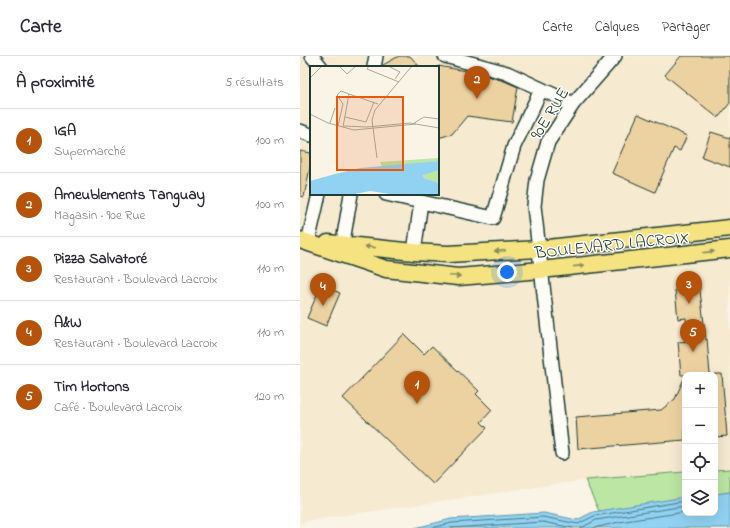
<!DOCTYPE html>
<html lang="fr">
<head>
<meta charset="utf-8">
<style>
	:root { --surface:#fff; --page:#f2f2f3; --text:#2b2b33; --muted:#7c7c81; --line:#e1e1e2; --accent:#b45309 }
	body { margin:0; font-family:"Indie Flower",sans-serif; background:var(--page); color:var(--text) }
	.controls { position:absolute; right:12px; bottom:12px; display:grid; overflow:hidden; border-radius:8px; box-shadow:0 4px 16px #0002 }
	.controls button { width:36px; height:36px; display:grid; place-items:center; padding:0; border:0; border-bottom:1px solid var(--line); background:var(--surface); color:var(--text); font:20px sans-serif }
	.you { position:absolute; left:207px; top:216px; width:14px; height:14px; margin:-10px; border:3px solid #fff; border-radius:50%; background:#1a73e8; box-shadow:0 0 0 6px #1a73e833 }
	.badge { display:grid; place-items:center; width:26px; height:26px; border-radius:50%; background:var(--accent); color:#fff; font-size:13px; font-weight:700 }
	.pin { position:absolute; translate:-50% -33px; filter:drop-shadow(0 1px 2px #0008) }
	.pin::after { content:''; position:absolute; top:21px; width:14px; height:12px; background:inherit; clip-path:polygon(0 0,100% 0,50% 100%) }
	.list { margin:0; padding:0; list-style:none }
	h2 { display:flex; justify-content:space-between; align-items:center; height:52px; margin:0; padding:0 16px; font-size:17px }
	h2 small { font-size:13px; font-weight:400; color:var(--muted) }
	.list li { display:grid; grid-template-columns:26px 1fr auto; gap:12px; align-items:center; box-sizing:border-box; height:64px; padding:0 16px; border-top:1px solid var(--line) }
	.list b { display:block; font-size:15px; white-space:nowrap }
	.list p { margin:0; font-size:13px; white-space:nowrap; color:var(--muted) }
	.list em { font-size:13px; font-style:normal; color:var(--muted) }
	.icon { flex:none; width:22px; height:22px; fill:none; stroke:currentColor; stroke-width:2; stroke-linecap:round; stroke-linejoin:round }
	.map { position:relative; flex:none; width:430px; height:472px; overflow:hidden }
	header { display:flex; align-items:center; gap:24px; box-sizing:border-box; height:56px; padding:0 20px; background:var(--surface); border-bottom:1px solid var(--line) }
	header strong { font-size:19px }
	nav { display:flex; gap:22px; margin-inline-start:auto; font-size:14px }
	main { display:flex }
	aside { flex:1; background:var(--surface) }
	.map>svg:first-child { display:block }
	.built { fill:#f6ead1; fill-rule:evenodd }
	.green { fill:#bbe6a3; stroke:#6d926c }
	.water { fill:#91d2f3; stroke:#6396a7 }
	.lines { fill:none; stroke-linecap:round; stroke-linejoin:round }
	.shore { stroke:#4d7980; stroke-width:1 }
	.building { fill:#edd2a1; stroke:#1f3d34 }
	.minor-casing { stroke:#1f3d34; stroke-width:16 }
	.major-casing { stroke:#1f3d34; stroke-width:19 }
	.minor { stroke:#fdfcf7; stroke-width:13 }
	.major { stroke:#f5e382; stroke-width:16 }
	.oneway { fill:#8a905b }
	.labels { text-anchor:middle; stroke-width:3; stroke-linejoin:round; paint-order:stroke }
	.street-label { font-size:17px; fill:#1f3d34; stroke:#fdfcf7 }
	.inset-road { fill:none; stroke:#a2ab9f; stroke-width:1 }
	.view { fill:#e8590c; fill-opacity:0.15; stroke:#e8590c; stroke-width:2 }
	.inset-edge { fill:none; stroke:#1f3d34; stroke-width:2 }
</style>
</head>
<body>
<header>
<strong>Carte</strong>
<nav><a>Carte</a><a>Calques</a><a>Partager</a></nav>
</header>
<main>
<aside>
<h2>À proximité<small>5 résultats</small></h2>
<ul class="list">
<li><span class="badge">1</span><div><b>IGA</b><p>Supermarché</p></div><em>100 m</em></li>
<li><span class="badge">2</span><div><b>Ameublements Tanguay</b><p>Magasin · 90e Rue</p></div><em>100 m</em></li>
<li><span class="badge">3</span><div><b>Pizza Salvatoré</b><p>Restaurant · Boulevard Lacroix</p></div><em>110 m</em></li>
<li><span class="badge">4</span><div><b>A&amp;W</b><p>Restaurant · Boulevard Lacroix</p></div><em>110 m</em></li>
<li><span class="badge">5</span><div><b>Tim Hortons</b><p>Café · Boulevard Lacroix</p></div><em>120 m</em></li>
</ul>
</aside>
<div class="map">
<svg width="430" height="472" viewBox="0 0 430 472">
	<rect width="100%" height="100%" fill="#faf4e6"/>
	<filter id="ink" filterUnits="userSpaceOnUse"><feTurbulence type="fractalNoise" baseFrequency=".025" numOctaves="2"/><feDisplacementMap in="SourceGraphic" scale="8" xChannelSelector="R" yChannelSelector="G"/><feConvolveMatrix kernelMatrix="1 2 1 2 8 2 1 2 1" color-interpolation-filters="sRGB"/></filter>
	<g filter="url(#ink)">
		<!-- built -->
		<path class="built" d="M0 0H430V413L415 414V319H385V416L285 424 6 465 0 467ZM11 11H138V138H11Z"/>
		<!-- green -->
		<path class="green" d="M430 413V436L415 439V414Z
			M385 416V443L299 455 285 424Z"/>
		<!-- water -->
		<path class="water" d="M430 436V472H115L151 463 244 457 277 464 293 456 385 441V457H415V438Z"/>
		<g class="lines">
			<!-- shore -->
			<path class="shore" d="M131 472 152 467 243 461 278 468 294 460 385 445
				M151 472 243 466 273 472
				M281 472 296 464 385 450
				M294 472 319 466 385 456"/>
		</g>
		<!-- building -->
		<path class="building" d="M99 0H110L120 11H82L83 9Z
			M381 0H430V47L418 62 365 19Z
			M138 10 177 17 204 25 218 31 212 66 167 60 152 78 138 82Z
			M338 58 387 80 380 95 374 92 355 136 312 117Z
			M411 76 430 82V111L402 101Z
			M0 95 11 97V107L4 141 0 140Z
			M399 226 406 284 407 283 410 319H381L378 286 389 285 386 262 378 263 375 234 383 233 382 228Z
			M21 229 40 237 26 270 7 262Z
			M104 278 124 298 132 290 179 335 176 338 192 354 181 366 187 372 133 428 43 342Z
			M415 318H422L427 380 415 381Z
			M385 320V384L278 393 276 361 361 354 375 343Z"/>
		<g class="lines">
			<defs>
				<path id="minor" d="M12 0 21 11
					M145 0 207 17 273 48
					M74 11 76 0
					M0 75 11 79
					M86 138 193 162 214 90 241 34
					M8 186 19 138
					M114 196 121 146
					M41 197 51 138
					M262 397 234 150 237 124 248 86 273 48 315 0"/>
				<path id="major" d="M0 184 86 213 158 221 241 214 430 193
					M28 187 114 196 148 198 239 193 430 172"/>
			</defs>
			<!-- minor casing -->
			<use href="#minor" class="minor-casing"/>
			<!-- major casing -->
			<use href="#major" class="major-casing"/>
			<!-- minor -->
			<use href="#minor" class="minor"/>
			<!-- major -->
			<use href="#major" class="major"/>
		</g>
		<!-- one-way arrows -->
		<defs><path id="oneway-solid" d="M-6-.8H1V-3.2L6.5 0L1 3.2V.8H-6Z"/></defs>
		<g class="oneway">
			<use href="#oneway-solid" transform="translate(70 191) rotate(-174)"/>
			<use href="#oneway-solid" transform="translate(200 195) rotate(176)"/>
			<use href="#oneway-solid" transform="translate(409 196) rotate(-7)"/>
			<use href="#oneway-solid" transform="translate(279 210) rotate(-6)"/>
			<use href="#oneway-solid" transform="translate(155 220) rotate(2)"/>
		</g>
	</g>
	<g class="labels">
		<!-- street labels -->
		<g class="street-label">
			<text transform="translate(249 57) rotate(-58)" y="6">90E RUE</text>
			<text transform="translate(312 188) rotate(-6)" y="6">BOULEVARD LACROIX</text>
		</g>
	</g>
	<!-- overview -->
	<g transform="translate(10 10)">
		<rect width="129" height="129" fill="#faf4e6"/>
		<path d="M129 92V95L72 101 70 96ZM129 104V117L114 112 113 108Z" fill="#bbe6a3"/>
		<path d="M129 95V104L113 109 114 112 129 117V129H86L60 125 40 129H0V115L25 108 50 102Z" fill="#91d2f3"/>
		<path class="inset-road" d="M29 0 37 8 46 0M59 0 57 3 89 16M78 0 90 6 85 13M0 12 12 0M0 48 18 57 44 64 106 58M35 51 56 56 64 36M20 57 25 42M104 57 114 51 129 53M28 60 33 38 27 29 31 25 39 28M34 60 57 61 100 57 129 62M33 61 39 28 68 38M67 92 62 54 65 44 102 0"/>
		<path class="view" d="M27 31H93V104H27Z"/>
		<rect width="129" height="129" class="inset-edge"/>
	</g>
</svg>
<div class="controls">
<button>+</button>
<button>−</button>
<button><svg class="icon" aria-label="locate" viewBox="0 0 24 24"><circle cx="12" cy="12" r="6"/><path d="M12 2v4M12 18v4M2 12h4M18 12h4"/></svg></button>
<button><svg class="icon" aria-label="layers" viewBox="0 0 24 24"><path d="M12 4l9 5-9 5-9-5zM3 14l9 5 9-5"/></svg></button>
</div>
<div class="you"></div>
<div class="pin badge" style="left:117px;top:348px">1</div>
<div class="pin badge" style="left:177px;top:43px">2</div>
<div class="pin badge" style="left:389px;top:248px">3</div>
<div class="pin badge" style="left:23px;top:250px">4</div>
<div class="pin badge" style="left:393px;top:296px">5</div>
</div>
</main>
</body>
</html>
